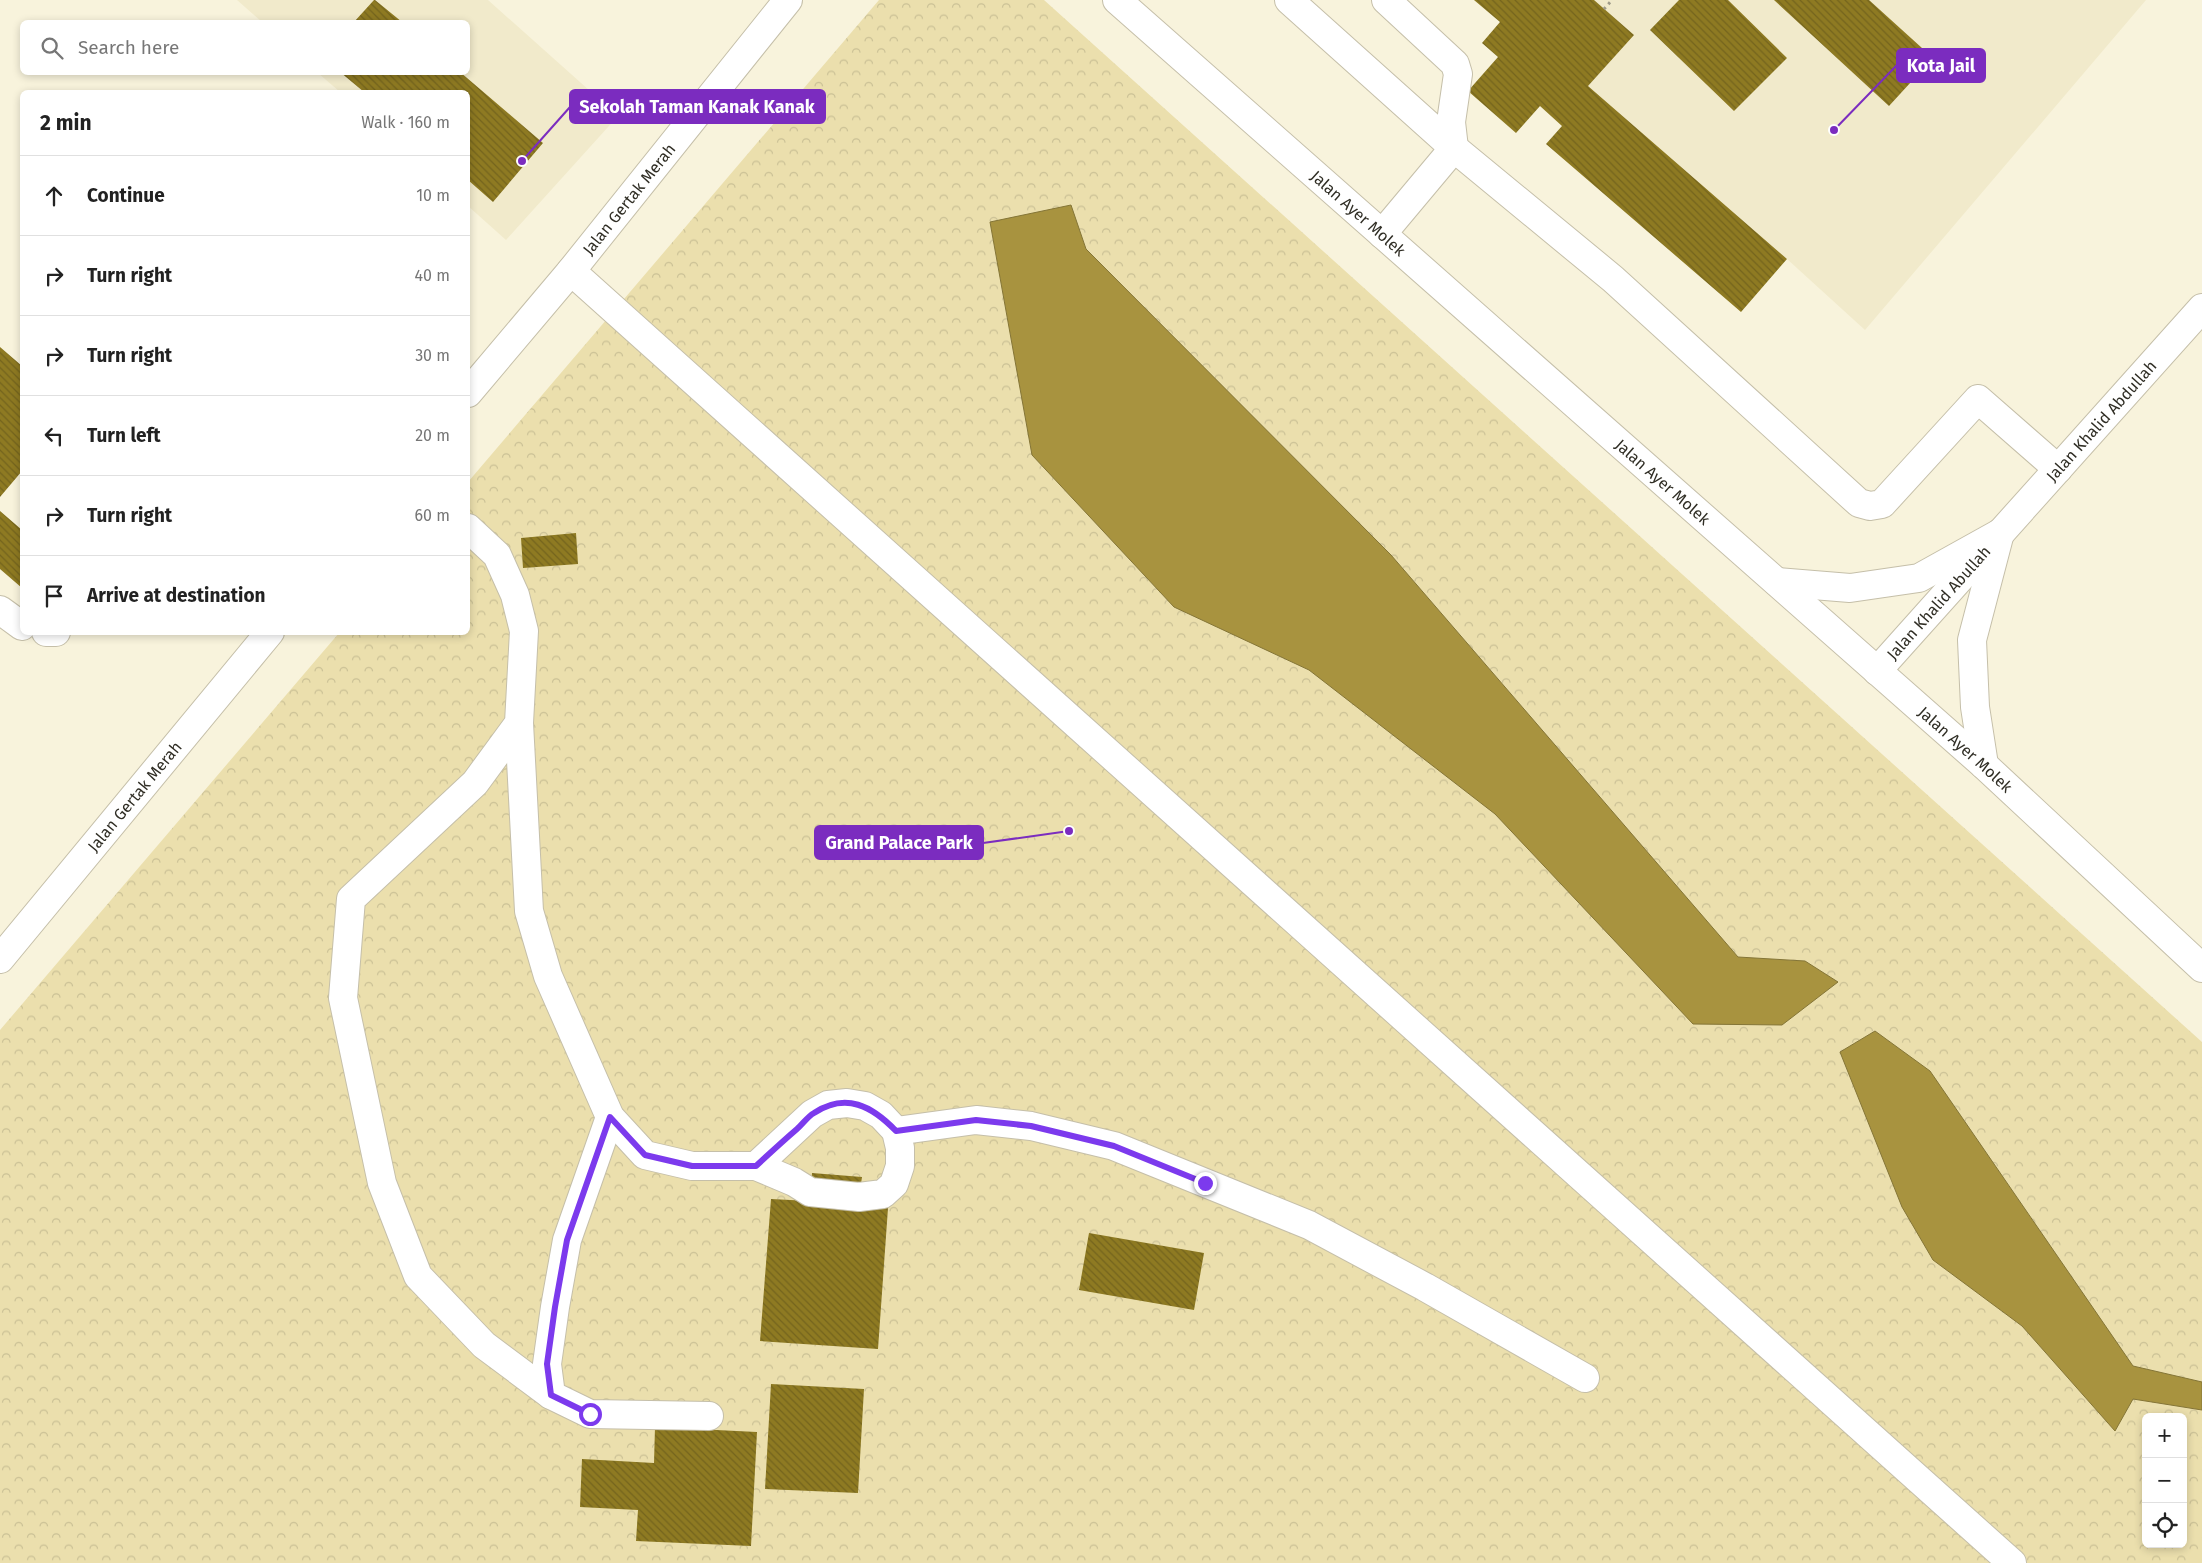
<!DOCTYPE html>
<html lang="en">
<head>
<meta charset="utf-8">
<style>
	:root { --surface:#fff; --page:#f6f6f6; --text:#222; --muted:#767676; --line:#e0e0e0 }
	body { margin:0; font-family:"Fira Sans",sans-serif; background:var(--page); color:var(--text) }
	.controls { position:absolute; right:15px; bottom:15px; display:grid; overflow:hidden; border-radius:8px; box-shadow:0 2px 8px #0003 }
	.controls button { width:45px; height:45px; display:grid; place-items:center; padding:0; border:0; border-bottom:1px solid var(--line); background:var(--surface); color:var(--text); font:25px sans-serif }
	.stop { position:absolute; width:15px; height:15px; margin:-11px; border:4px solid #7c3aed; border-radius:50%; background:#fff }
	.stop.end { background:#7c3aed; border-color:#fff; box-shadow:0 1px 5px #0008 }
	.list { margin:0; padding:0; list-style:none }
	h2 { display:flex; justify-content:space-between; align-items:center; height:65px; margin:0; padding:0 20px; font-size:21px }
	h2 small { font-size:16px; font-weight:400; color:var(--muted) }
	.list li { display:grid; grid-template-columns:32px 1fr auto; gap:15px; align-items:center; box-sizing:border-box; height:80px; padding:0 20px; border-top:1px solid var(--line) }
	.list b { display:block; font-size:19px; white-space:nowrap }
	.list em { font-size:16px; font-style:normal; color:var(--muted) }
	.icon { flex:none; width:28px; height:28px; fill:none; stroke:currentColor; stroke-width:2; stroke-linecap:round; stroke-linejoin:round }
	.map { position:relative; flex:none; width:2202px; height:1563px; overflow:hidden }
	.search { position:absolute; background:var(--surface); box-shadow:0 2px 8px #0003; left:20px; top:20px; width:450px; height:55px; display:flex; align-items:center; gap:12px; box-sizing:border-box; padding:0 18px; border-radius:8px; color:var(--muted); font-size:19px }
	.panel { position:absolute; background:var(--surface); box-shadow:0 2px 8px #0003; left:20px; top:90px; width:450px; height:545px; border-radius:8px }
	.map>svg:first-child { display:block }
	.built { fill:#f1eacb }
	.park { fill:url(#park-crowns); fill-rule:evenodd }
	.water { fill:#a8933f; stroke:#847537 }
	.building { fill:url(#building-back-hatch) }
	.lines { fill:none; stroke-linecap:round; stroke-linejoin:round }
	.minor-casing { stroke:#c5bfa9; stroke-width:30 }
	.major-casing { stroke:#c5bfa9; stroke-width:30 }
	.path { stroke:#9f9b8a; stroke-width:3; stroke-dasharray:2.5 4; stroke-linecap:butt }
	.minor { stroke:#fff; stroke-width:28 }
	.major { stroke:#fff; stroke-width:28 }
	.route { stroke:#7c3aed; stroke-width:6 }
	.labels { text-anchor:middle; stroke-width:4.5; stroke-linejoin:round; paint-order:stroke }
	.street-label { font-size:16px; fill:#302e25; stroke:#fff }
	.leader { fill:none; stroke:#7b2cbf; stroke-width:2 }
	.callout-dot { fill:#7b2cbf; stroke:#fff; stroke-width:2 }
	.callout { fill:#7b2cbf; stroke:#7b2cbf; stroke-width:2 }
	.callout-label { font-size:18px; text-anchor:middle; font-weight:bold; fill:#fff }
</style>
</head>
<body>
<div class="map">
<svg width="2202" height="1563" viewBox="0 0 2202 1563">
	<defs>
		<pattern id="park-crowns" width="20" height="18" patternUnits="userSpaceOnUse" patternTransform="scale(1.25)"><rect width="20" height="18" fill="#ebdfad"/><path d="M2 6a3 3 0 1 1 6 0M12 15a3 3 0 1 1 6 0" fill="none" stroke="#cac095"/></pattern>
		<pattern id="building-back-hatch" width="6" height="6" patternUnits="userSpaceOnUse" patternTransform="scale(1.25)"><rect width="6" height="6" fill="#8e7a22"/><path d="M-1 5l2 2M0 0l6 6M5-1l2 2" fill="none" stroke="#74641d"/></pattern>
	</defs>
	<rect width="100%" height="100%" fill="#f8f3dc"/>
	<!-- built -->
	<path class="built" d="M237 0H488L618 116 506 240 468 206V92H340L318 73 468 72V22H262Z
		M1476 0H2146L1865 330 1787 259Z"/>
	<!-- park -->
	<path class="park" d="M879 0H1044L2202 1042V1563H0V1030L339 633 468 632V482ZM2146 1417H2183V1544H2146Z"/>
	<!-- water -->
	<path class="water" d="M1071 205 1086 249 1391 555 1738 957 1805 961 1838 982 1782 1025 1693 1024 1495 814 1309 670 1174 607 1032 455 990 222Z
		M1875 1031 1930 1071 2133 1366 2202 1382V1410L2133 1399 2115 1431 2022 1326 1933 1260 1902 1207 1840 1052Z"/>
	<!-- building -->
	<path class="building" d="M374 0H375L402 22H354Z
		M1474 0H1594L1634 35 1588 86 1787 259 1741 312 1546 144 1562 126 1540 106 1516 133 1468 91 1498 57 1482 43 1500 22Z
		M1679 0H1728L1787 58 1734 111 1650 30Z
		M1774 0H1869L1933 58 1889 106Z
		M340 72H460L543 143 493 202 468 180V92H364Z
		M0 347 22 366V408L20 411 22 413V471L0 497Z
		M0 511 22 530V588L0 569Z
		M576 533 578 564 523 568 521 538Z
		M812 1173 862 1177 859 1197 860 1206 888 1208 878 1349 760 1341 771 1199 810 1201Z
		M1089 1233 1204 1253 1194 1310 1079 1290Z
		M771 1384 864 1389 858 1493 765 1489Z
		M655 1427 757 1432 751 1546 636 1541 638 1510 580 1507 582 1459 654 1463Z"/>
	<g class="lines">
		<defs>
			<g id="minor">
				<path d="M1289 0 1454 148 1613 279 1859 503 1870 506 1882 504 1978 399 2058 469"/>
				<path d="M1382 234 1454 148 1451 122 1458 74 1455 64 1386 0"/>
				<path d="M571 271 2012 1563"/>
				<path d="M468 528 497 555 515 595 524 631 519 723 475 783 351 899 343 998 382 1183 418 1276 484 1345 551 1395"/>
				<path d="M0 610 22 626"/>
				<path d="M46 632H56"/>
				<path id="s1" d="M1877 671 2202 308"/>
				<path d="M519 723 529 911 548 976 610 1117 645 1155 692 1166H756L794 1182 810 1192 859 1197 883 1194 894 1184 900 1166V1148L896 1131 881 1115 865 1106 847 1103 828 1105 812 1114 756 1166"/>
				<path d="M610 1117 567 1240 555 1307 547 1364 551 1395 590 1414 709 1416"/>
				<path d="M896 1131 976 1120 1031 1126 1114 1146 1309 1225 1425 1287 1585 1378"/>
			</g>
			<g id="major">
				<path id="s2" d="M1117 0 1984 765 2202 968"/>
				<path id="s3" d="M468 393 571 271 788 0"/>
				<path d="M1777 582 1850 588 1919 578 2000 533"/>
				<path d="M1984 765 1975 707 1972 640 2000 533"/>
				<path id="s4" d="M0 959 270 632"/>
			</g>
		</defs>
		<!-- minor casing -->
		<use href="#minor" class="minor-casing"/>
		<!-- major casing -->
		<use href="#major" class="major-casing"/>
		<!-- path -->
		<path class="path" d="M1604 9 1612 0"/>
		<!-- minor -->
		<use href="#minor" class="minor"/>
		<!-- major -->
		<use href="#major" class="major"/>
	</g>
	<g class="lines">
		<!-- route -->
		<path class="route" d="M590 1414 551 1395 547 1364 555 1307 567 1240 610 1117 645 1155 692 1166H756C770 1153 783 1141 797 1129 803 1124 807 1117 814 1113 846 1092 872 1106 896 1131L976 1120 1031 1126 1114 1146 1205 1183"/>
	</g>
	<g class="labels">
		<!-- street labels -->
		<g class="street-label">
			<text dy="6" stroke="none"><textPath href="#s3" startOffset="252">Jalan Gertak Merah</textPath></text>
			<text dy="6" stroke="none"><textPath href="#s2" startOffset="322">Jalan Ayer Molek</textPath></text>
			<text dy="6" stroke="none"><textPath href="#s1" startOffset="336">Jalan Khalid Abdullah</textPath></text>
			<text dy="6" stroke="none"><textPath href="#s2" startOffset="728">Jalan Ayer Molek</textPath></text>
			<text dy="6" stroke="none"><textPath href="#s1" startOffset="92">Jalan Khalid Abullah</textPath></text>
			<text dy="6" stroke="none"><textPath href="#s2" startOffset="1132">Jalan Ayer Molek</textPath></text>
			<text dy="6" stroke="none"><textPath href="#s4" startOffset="211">Jalan Gertak Merah</textPath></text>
		</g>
	</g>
	<!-- callouts -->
	<path class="leader" d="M1834 130L1897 65M522 161L570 107M1069 831L983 843"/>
	<g class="callout-dot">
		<circle cx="1834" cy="130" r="5"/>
		<circle cx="522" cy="161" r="5"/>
		<circle cx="1069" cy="831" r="5"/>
	</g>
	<g class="callout">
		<rect x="1897" y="49" width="88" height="33" rx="5"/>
		<rect x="570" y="90" width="255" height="33" rx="5"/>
		<rect x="815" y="826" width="168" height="33" rx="5"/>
	</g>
	<g class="callout-label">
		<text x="1941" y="72">Kota Jail</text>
		<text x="697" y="113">Sekolah Taman Kanak Kanak</text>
		<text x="899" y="849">Grand Palace Park</text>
	</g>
</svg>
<div class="controls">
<button>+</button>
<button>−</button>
<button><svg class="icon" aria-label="locate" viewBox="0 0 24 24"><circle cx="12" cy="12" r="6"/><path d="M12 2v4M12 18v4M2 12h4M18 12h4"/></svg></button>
</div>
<div class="stop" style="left:590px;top:1414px"></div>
<div class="stop end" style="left:1205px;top:1183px"></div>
<div class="search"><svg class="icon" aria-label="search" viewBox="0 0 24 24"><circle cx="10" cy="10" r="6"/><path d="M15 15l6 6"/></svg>Search here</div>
<section class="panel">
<h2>2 min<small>Walk · 160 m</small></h2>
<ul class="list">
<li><svg class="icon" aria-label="ahead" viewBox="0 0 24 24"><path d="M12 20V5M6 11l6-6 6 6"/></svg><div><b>Continue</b></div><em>10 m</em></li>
<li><svg class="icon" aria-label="right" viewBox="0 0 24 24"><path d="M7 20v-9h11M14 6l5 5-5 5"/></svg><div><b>Turn right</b></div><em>40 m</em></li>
<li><svg class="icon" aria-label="right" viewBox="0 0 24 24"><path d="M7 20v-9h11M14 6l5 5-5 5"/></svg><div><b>Turn right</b></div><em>30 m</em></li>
<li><svg class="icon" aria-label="left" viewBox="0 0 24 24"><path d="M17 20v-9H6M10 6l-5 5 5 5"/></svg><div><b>Turn left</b></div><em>20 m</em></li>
<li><svg class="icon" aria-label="right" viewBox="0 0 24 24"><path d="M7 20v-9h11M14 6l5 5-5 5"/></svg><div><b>Turn right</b></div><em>60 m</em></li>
<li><svg class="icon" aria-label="arrive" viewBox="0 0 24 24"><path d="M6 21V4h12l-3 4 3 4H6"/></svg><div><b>Arrive at destination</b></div></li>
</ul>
</section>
</div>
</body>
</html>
